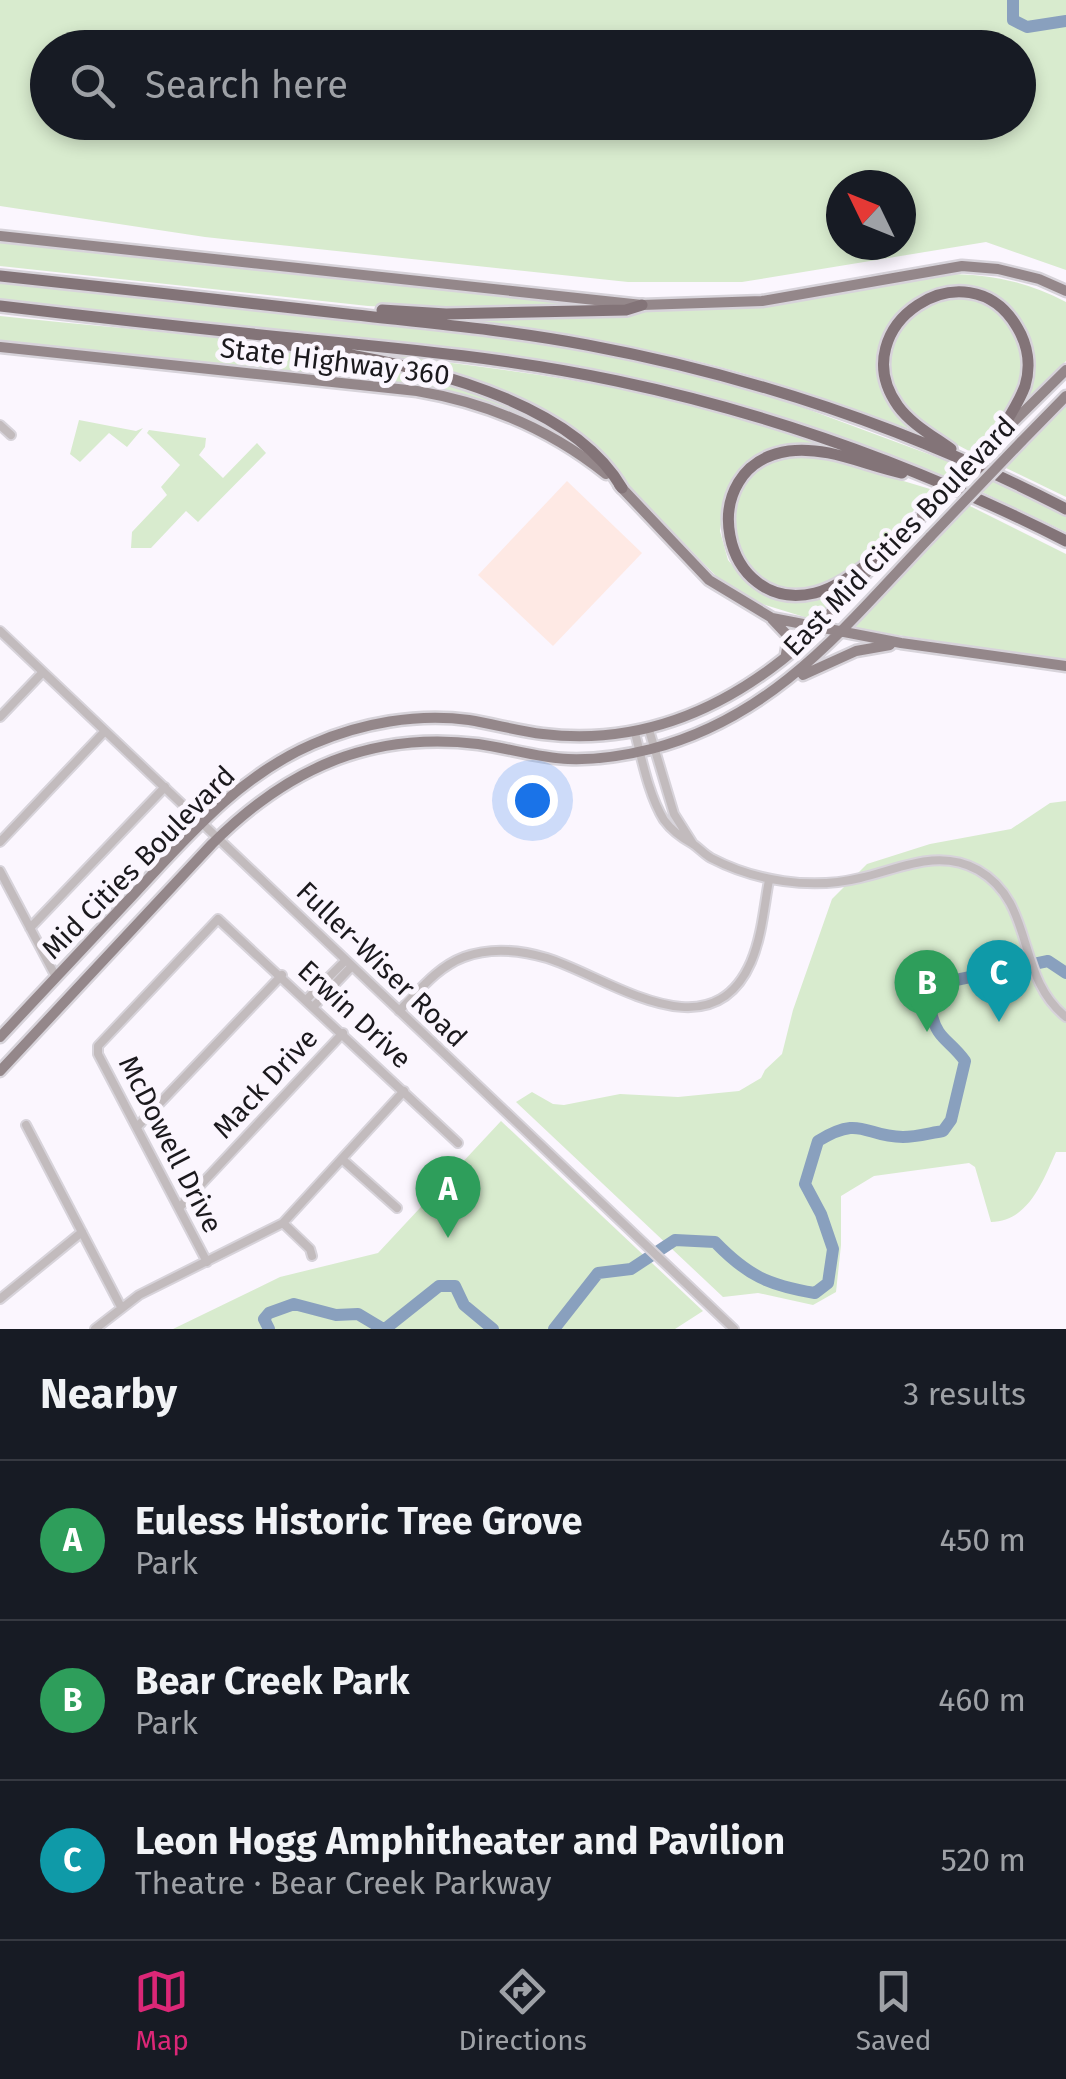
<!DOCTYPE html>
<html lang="en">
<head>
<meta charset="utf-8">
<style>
	:root { --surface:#171b24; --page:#242831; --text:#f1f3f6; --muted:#9ea1a6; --line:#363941; --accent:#db2777 }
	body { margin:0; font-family:"Fira Sans",sans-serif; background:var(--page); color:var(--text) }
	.compass { position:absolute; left:826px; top:170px; width:90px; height:90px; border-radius:50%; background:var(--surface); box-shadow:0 5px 15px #0003; rotate:313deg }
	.you { position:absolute; left:532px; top:800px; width:35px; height:35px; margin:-25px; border:8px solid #fff; border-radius:50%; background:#1a73e8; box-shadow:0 0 0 15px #1a73e833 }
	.badge { display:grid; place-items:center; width:65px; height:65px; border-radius:50%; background:var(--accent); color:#fff; font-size:32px; font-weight:700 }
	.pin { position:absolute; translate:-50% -82px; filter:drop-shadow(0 2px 5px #0008) }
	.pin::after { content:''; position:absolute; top:52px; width:35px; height:30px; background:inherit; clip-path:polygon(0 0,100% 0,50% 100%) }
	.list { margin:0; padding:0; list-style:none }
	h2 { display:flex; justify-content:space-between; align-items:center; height:130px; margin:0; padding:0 40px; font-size:42px }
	h2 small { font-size:32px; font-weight:400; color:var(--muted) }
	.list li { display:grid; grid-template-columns:65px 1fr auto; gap:30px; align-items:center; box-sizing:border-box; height:160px; padding:0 40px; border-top:2px solid var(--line) }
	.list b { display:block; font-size:38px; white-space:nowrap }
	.list p { margin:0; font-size:32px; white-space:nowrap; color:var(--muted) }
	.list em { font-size:32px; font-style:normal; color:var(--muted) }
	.icon { flex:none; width:55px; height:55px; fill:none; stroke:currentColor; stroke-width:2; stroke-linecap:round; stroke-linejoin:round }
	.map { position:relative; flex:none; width:1066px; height:1329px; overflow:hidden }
	.search { position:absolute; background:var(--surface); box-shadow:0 5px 15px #0003; left:30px; right:30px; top:30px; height:110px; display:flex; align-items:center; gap:25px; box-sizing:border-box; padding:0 35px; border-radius:55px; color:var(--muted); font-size:38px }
	.sheet { height:610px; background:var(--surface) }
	nav { display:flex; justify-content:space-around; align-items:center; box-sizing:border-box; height:140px; border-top:2px solid var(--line); background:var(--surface); font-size:28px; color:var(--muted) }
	nav a { display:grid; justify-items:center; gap:5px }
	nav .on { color:var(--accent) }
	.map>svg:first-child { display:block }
	.industrial { fill:#fee9e4 }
	.green { fill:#d8ebce; fill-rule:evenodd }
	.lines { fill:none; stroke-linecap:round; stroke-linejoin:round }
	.river { stroke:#89a0be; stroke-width:12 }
	.minor-casing { stroke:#d7d3da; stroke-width:12 }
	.major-casing { stroke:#d7d3da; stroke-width:15 }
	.highway-casing { stroke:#d7d3da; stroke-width:16 }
	.minor { stroke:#c2bbbd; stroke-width:8 }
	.major { stroke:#94878a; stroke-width:10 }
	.highway { stroke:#837478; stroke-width:11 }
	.major-bridge-casing { stroke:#d7d3da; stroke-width:15; stroke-linecap:butt }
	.major-bridge { stroke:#94878a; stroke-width:10 }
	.labels { text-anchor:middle; stroke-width:10; stroke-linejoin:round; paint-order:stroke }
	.street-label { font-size:28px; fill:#1b191d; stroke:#fbf6fe }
</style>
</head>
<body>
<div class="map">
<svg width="1066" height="1329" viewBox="0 0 1066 1329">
	<rect width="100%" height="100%" fill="#fbf6fe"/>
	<!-- industrial -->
	<path class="industrial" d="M567 481 642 553 553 646 478 575Z"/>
	<!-- green -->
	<path class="green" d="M0 0H1066V270L986 242 742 282H628L205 237 0 206ZM48 48H1018V122H48ZM841 185H901V245H841Z
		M0 240 585 305 436 309 368 306 0 266Z
		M944 274C989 274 1026 281 1066 302V361L1026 402 1023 399 1031 367 1002 305 939 291 918 299 898 316 881 377 889 401 909 424 907 429C828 400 748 371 665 354 592 338 519 328 445 318L770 304Z
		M0 280 545 343 662 366 761 392 958 465 946 477 811 427 664 386 283 331 0 300Z
		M964 297C1015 311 1039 354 1012 402 1001 421 985 436 971 452 949 440 922 429 905 410 881 382 884 336 913 312 927 301 947 298 964 297Z
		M0 316C164 334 338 340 494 398 513 404 530 417 548 426L546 428 486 402 439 390 0 341Z
		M379 354C462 364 545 374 627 390 702 405 775 429 847 453L776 451 726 492 720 531 728 560 750 586 764 595 841 585 846 590 814 620 759 603 718 578 599 456 530 407 377 357Z
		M1066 402V497L1006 468Z
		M79 420 136 431 143 428 127 447 109 433 80 462 70 454Z
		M149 430 206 438 205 447 199 455 223 478 257 443 266 453 198 522 186 511 151 548H131L132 532 167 495 161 487 180 465 147 433Z
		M787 456 827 458 930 489C902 527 862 575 814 589 732 612 695 482 787 456Z
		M994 480 1066 516V532L982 492Z
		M968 505 1066 554V660L850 628Z
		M1066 801V1152H1056C1043 1181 1028 1222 991 1222L975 1167 969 1163 874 1176 841 1196V1245L836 1292 813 1305 758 1293 723 1297 516 1102 532 1092 553 1104 564 1105 620 1094 678 1097 739 1091 761 1078 765 1070 782 1054 793 1010 832 899 867 864 930 844 1011 829 1050 803Z
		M501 1121 703 1311 675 1329H173L280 1277 378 1253Z"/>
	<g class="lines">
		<!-- river -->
		<path class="river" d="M1013 0V20L1027 27 1066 21
			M269 1329 264 1319 269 1313 294 1304 336 1315 358 1314 383 1329
			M385 1329 439 1286H455L464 1305 493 1329
			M554 1329 598 1273 631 1269 675 1240 715 1242C748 1276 768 1285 815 1293L828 1283 833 1249 821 1214 805 1184 818 1141C862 1114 864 1137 903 1137 916 1137 930 1133 943 1131L951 1120 965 1061C949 1039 937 1040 931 1012L951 981 1048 961 1066 973"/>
		<defs>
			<path id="minor" d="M0 425 11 435
				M0 631 734 1329
				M0 717 43 672
				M649 730 674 814 693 844
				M635 733C642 760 649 796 664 820 672 831 682 838 693 844 699 848 704 854 711 858 755 881 811 890 860 878 900 869 938 848 978 870 1036 903 1015 977 1066 1017
				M0 842 105 731
				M0 871 56 977
				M30 928 165 787
				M307 999 346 960
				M314 1006 352 966
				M399 1011C419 991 437 967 464 957 491 947 520 950 547 958 608 977 710 1056 751 962 762 936 764 907 769 880
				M26 1125 121 1307
				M137 1127 282 975
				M342 1159 397 1208
				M179 1208 343 1033
				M283 1223 310 1249 312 1256
				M207 1262 98 1054V1046L218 919 458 1143
				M0 1299 82 1232
				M95 1329 139 1295 283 1223 404 1091"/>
			<path id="major" d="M0 236 642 305 762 301 962 266 998 269 1039 279 1066 291
				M0 347 417 391C488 403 550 429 606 474
				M1002 433 1066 370
				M1021 442 1066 396
				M619 485 709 580 772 618 901 643 1066 666
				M889 550 916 522
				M772 619 789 637 786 654
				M803 675 856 651 890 645
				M0 1037C45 989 90 941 135 893 189 835 239 776 313 744 361 723 417 713 469 720 494 724 518 731 543 734 633 745 712 715 782 660 817 633 845 594 877 562
				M0 1071 212 844C287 769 370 731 478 744 508 748 538 758 568 759 594 760 627 755 651 749 776 717 847 624 931 536"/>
			<path id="highway" d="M0 276C116 288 231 301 347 314 427 323 508 330 587 345 753 376 916 431 1066 509
				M0 306C101 318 201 329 302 339 407 349 514 359 617 381 774 414 924 469 1066 541
				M382 310 446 314 626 310 642 305
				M275 343C380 357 564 389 622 488
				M951 449C933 436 911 424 898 406 841 326 968 243 1017 327 1028 345 1031 366 1025 386 1018 405 1005 423 995 440
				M894 545C870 561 843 586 815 593 721 616 691 465 789 451 827 446 865 465 902 473"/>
		</defs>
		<!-- minor casing -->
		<use href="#minor" class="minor-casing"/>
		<!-- major casing -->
		<use href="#major" class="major-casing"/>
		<!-- highway casing -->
		<use href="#highway" class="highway-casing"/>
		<!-- minor -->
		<use href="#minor" class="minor"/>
		<!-- major -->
		<use href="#major" class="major"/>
		<!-- highway -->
		<use href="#highway" class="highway"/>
		<defs>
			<path id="major-bridge" d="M916 522 995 440
				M931 536 1021 442"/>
		</defs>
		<!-- major-bridge casing -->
		<use href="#major-bridge" class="major-bridge-casing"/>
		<!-- major-bridge -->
		<use href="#major-bridge" class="major-bridge"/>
	</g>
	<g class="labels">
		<!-- street labels -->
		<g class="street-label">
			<text transform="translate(335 361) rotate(7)" y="10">State Highway 360</text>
			<text transform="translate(899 536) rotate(-46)" y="10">East Mid Cities Boulevard</text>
			<text transform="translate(138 862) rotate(-45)" y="10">Mid Cities Boulevard</text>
			<text transform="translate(382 964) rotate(44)" y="10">Fuller-Wiser Road</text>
			<text transform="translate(355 1014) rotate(43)" y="10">Erwin Drive</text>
			<text transform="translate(265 1083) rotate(-47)" y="10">Mack Drive</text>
			<text transform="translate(171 1144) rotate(63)" y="10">McDowell Drive</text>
		</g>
	</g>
</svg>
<svg class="compass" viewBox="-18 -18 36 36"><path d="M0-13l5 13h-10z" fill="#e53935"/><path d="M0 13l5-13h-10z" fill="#9ea1a6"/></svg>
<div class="you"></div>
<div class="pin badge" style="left:448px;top:1238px;background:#2e9e5b">A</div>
<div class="pin badge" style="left:927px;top:1032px;background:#2e9e5b">B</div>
<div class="pin badge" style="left:999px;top:1022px;background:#0f9aa8">C</div>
<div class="search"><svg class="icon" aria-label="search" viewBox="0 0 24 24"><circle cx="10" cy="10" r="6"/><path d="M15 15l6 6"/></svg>Search here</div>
</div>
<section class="sheet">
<h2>Nearby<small>3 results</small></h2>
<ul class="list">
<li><span class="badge" style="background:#2e9e5b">A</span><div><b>Euless Historic Tree Grove</b><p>Park</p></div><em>450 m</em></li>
<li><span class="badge" style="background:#2e9e5b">B</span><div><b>Bear Creek Park</b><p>Park</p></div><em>460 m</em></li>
<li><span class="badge" style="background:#0f9aa8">C</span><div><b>Leon Hogg Amphitheater and Pavilion</b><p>Theatre · Bear Creek Parkway</p></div><em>520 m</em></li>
</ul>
</section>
<nav>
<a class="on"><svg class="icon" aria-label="map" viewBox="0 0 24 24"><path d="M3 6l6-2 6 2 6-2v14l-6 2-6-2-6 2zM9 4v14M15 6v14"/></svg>Map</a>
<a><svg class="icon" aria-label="directions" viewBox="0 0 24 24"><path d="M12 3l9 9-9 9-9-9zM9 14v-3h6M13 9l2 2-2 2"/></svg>Directions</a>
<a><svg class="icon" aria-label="saved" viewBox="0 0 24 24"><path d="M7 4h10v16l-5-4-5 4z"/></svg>Saved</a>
</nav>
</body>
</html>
